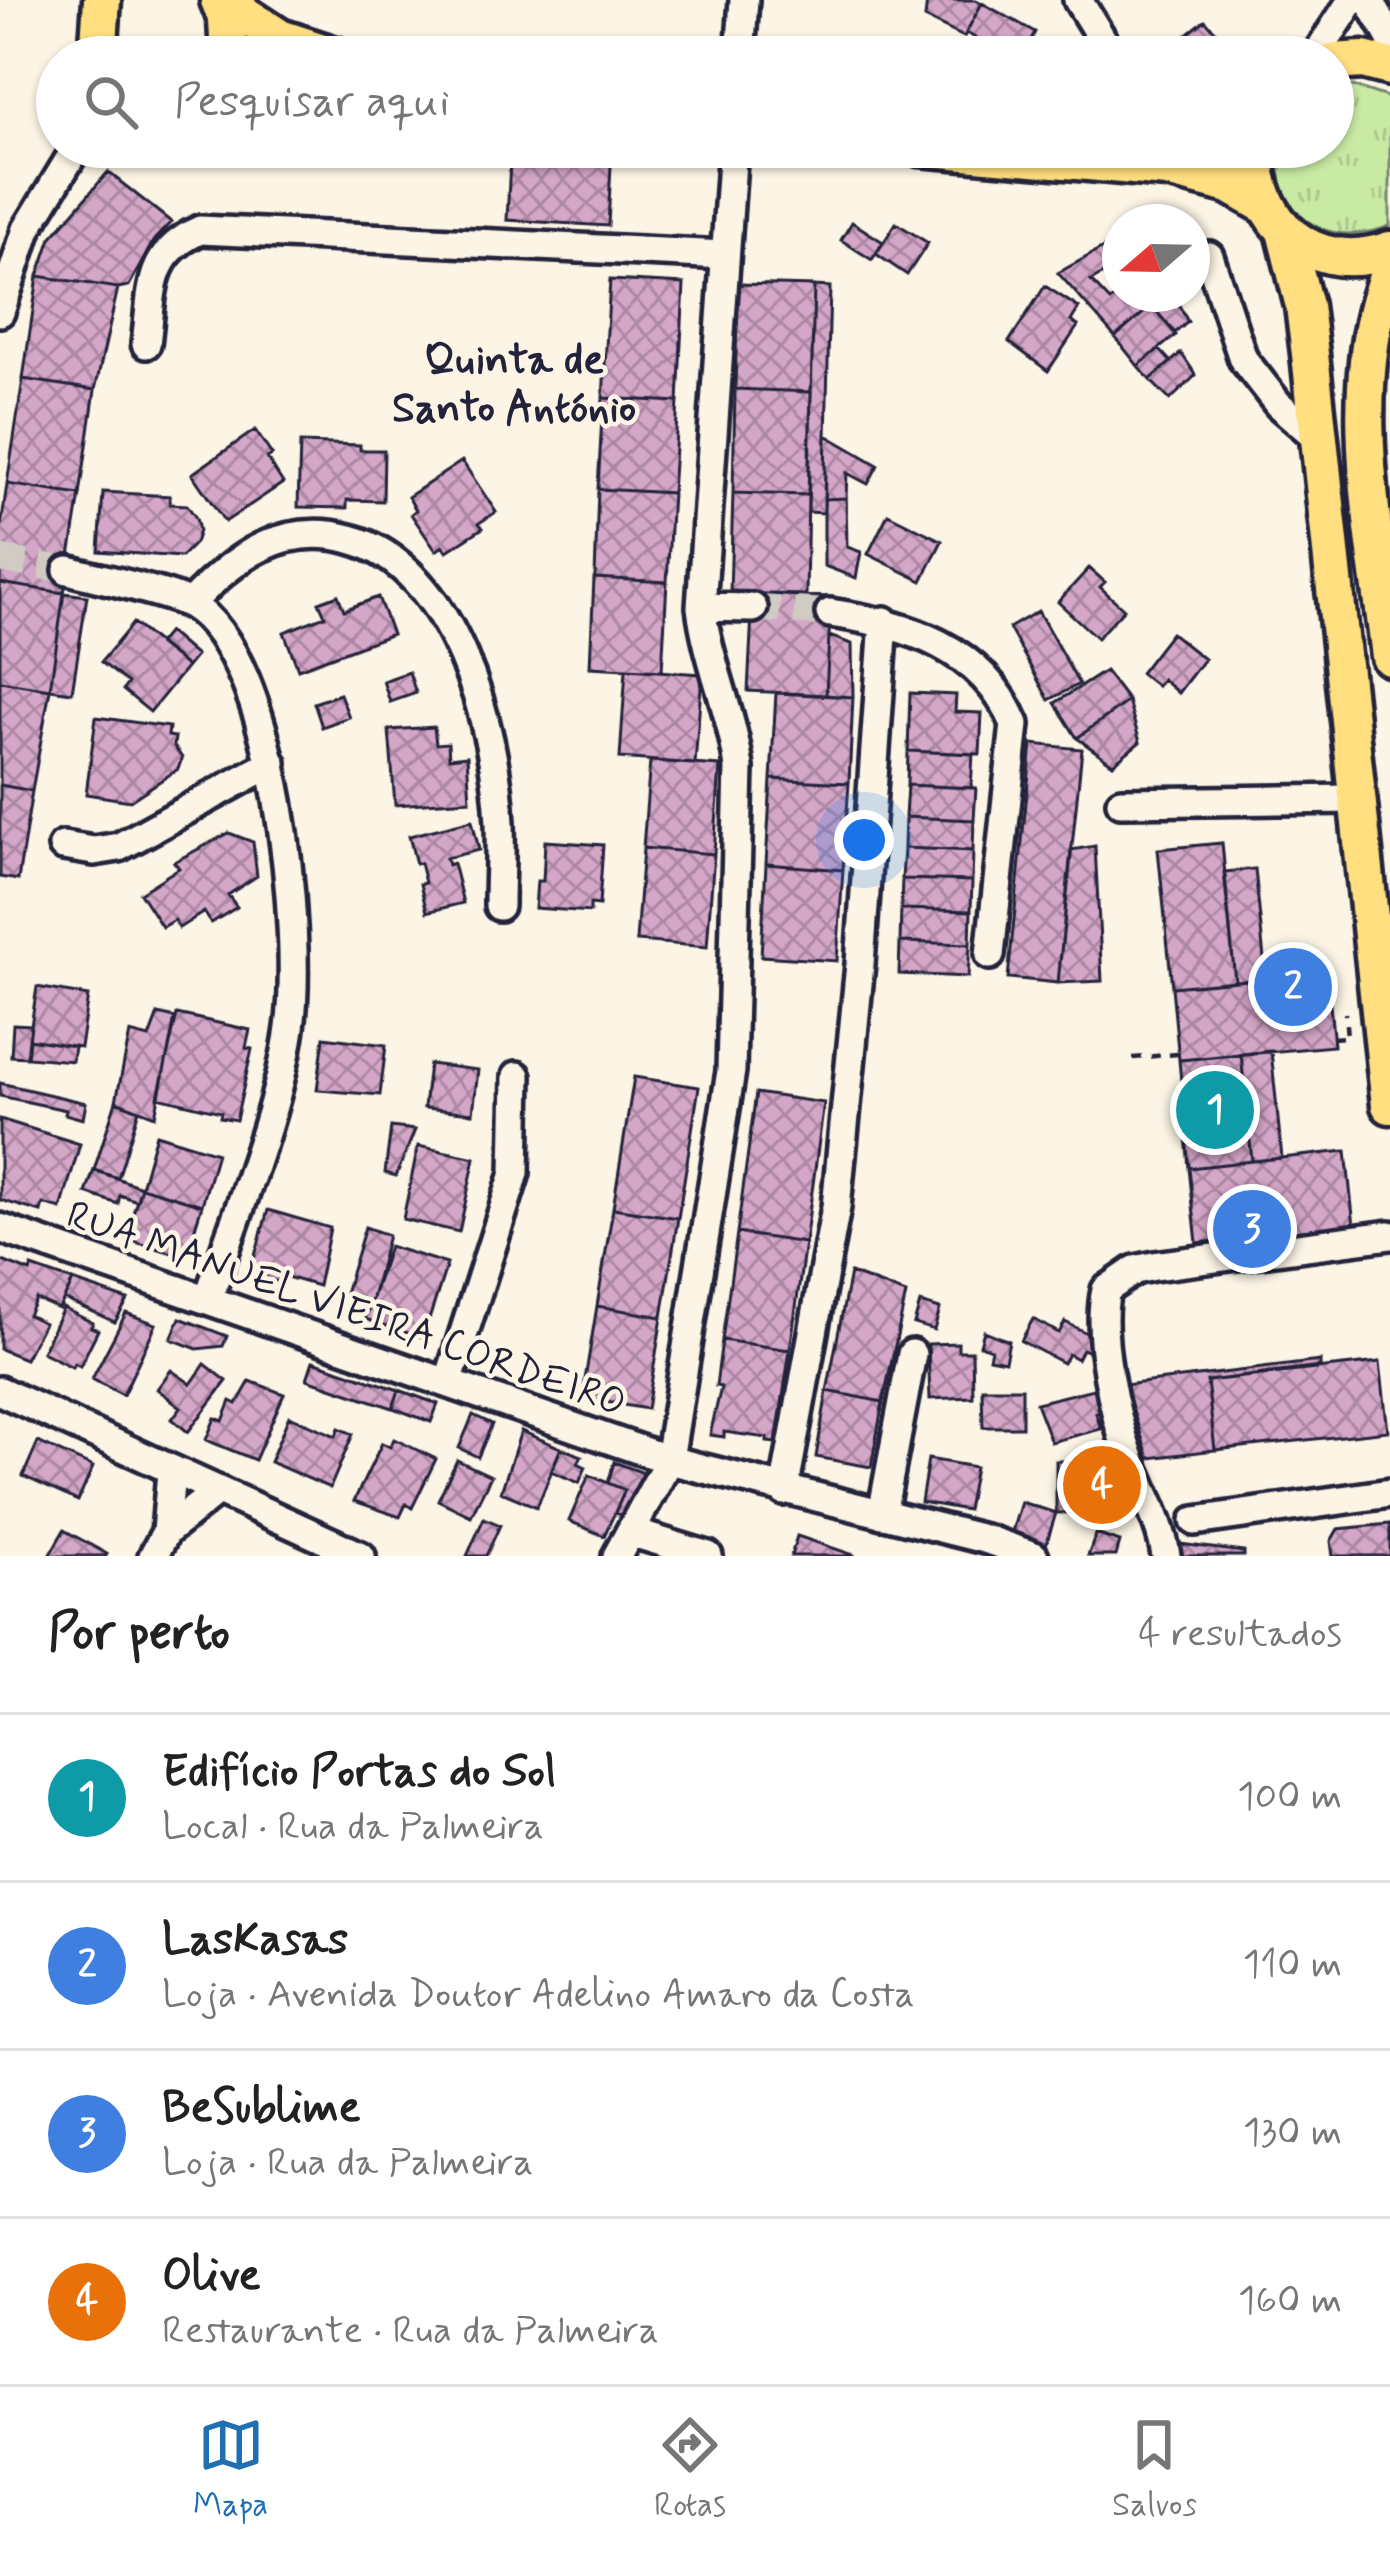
<!DOCTYPE html>
<html lang="pt">
<head>
<meta charset="utf-8">
<style>
	:root { --surface:#fff; --page:#f2f2f2; --text:#222; --muted:#767676; --line:#e0e0e0; --accent:#1f6fb2 }
	body { margin:0; font-family:Mynerve,sans-serif; background:var(--page); color:var(--text) }
	.compass { position:absolute; left:1102px; top:204px; width:108px; height:108px; border-radius:50%; background:var(--surface); box-shadow:0 3px 9px #0004; rotate:250deg }
	.you { position:absolute; left:864px; top:840px; width:42px; height:42px; margin:-30px; border:9px solid #fff; border-radius:50%; background:#1a73e8; box-shadow:0 0 0 18px #1a73e833 }
	.badge { display:grid; place-items:center; width:78px; height:78px; border-radius:50%; background:var(--accent); color:#fff; font-size:39px; font-weight:700 }
	.pin { position:absolute; translate:-50% -50%; border:6px solid #fff; box-shadow:0 3px 12px #0006 }
	.list { margin:0; padding:0; list-style:none }
	h2 { display:flex; justify-content:space-between; align-items:center; height:156px; margin:0; padding:0 48px; font-size:51px }
	h2 small { font-size:39px; font-weight:400; color:var(--muted) }
	.list li { display:grid; grid-template-columns:78px 1fr auto; gap:36px; align-items:center; box-sizing:border-box; height:168px; padding:0 48px; border-top:3px solid var(--line) }
	.list b { display:block; font-size:45px; white-space:nowrap }
	.list p { margin:0; font-size:39px; white-space:nowrap; color:var(--muted) }
	.list em { font-size:39px; font-style:normal; color:var(--muted) }
	.icon { flex:none; width:66px; height:66px; fill:none; stroke:currentColor; stroke-width:2; stroke-linecap:round; stroke-linejoin:round }
	.map { position:relative; flex:none; width:1390px; height:1556px; overflow:hidden }
	.search { position:absolute; background:var(--surface); box-shadow:0 3px 9px #0004; left:36px; right:36px; top:36px; height:132px; display:flex; align-items:center; gap:30px; box-sizing:border-box; padding:0 42px; border-radius:66px; color:var(--muted); font-size:45px }
	.sheet { height:828px; background:var(--surface) }
	nav { display:flex; justify-content:space-around; align-items:center; box-sizing:border-box; height:168px; border-top:3px solid var(--line); background:var(--surface); font-size:33px; color:var(--muted) }
	nav a { display:grid; justify-items:center; gap:6px }
	nav .on { color:var(--accent) }
	.map>svg:first-child { display:block }
	.grass { fill:url(#grass-tufts); stroke:#75866f; stroke-width:3 }
	.building { fill:url(#building-cross-hatch); stroke:#22223b; stroke-width:3 }
	.lines { fill:none; stroke-linecap:round; stroke-linejoin:round }
	.minor-tunnel { stroke:#d0cbc3; stroke-width:27; stroke-dasharray:27 14; stroke-linecap:butt }
	.minor-casing { stroke:#22223b; stroke-width:36 }
	.major-casing { stroke:#22223b; stroke-width:45 }
	.path { stroke:#22223b; stroke-width:4.5; stroke-dasharray:9 9; stroke-linecap:butt }
	.minor { stroke:#fcf5e5; stroke-width:27 }
	.major { stroke:#ffdf80; stroke-width:36 }
	.labels { text-anchor:middle; stroke-width:9; stroke-linejoin:round; paint-order:stroke }
	.street-label { font-size:39px; fill:#22223b; stroke:#fcf5e5 }
	.neighbourhood-label { font-size:42px; font-weight:bold; fill:#22223b; stroke:#fcf5e5 }
</style>
</head>
<body>
<div class="map">
<svg width="1390" height="1556" viewBox="0 0 1390 1556">
	<defs>
		<pattern id="grass-tufts" width="24" height="20" patternUnits="userSpaceOnUse" patternTransform="scale(3)"><rect width="24" height="20" fill="#c8eaa3"/><path d="M3 7l-1-3M5 7V3M7 7l1-3M15 17l-1-3M17 17v-4M19 17l1-3" fill="none" stroke="#acc88d"/></pattern>
		<pattern id="building-cross-hatch" width="8" height="8" patternUnits="userSpaceOnUse" patternTransform="scale(3)"><rect width="8" height="8" fill="#d4a6c7"/><path d="M0 0l8 8M0 8l8-8" fill="none" stroke="#ac87a3"/></pattern>
	</defs>
	<rect width="100%" height="100%" fill="#fcf5e5"/>
	<filter id="ink" filterUnits="userSpaceOnUse"><feTurbulence type="fractalNoise" baseFrequency=".00833" numOctaves="2"/><feDisplacementMap in="SourceGraphic" scale="24" xChannelSelector="R" yChannelSelector="G"/><feConvolveMatrix kernelMatrix="1 2 1 2 8 2 1 2 1" color-interpolation-filters="sRGB"/></filter>
	<g filter="url(#ink)">
		<!-- grass -->
		<path class="grass" d="M1353 86 1390 98V226C1327 250 1272 217 1279 147H1333V89Z"/>
		<!-- building -->
		<path class="building" d="M927 0H976L982 3 964 37 925 18Z
			M982 3 1035 32 1022 57H1011L966 33Z
			M1205 20 1240 57H1198L1187 43 1171 55 1166 51Z
			M510 148 611 154V165L510 160Z
			M510 160 611 165 608 226 507 220Z
			M108 172 171 222 154 240 129 286 118 288 38 276 51 238Z
			M852 222 883 242 872 260 841 240Z
			M896 223 928 243 907 275 876 254Z
			M1103 248 1113 268 1091 281 1110 301 1120 292 1173 294 1188 322 1175 333 1152 306 1115 337 1058 273Z
			M38 276 118 288 95 390 23 379Z
			M610 280 684 284 678 402 603 398Z
			M738 284 814 286 811 392 735 389Z
			M814 286 830 287 824 513 808 512Z
			M1045 286 1079 308 1071 321 1078 326 1048 371 1009 342Z
			M1152 306 1176 335 1138 366 1115 337Z
			M1159 349 1171 362 1150 380 1138 366Z
			M1181 353 1196 375 1170 400 1150 380Z
			M23 379 95 390 80 495 7 484Z
			M735 389 811 392 808 495 733 493Z
			M603 398 678 402 672 493 598 489Z
			M255 430 272 455 267 458 283 483 225 522 192 474Z
			M826 435 878 465 868 484 847 473 846 498 824 499Z
			M300 443 360 445V450H384L383 501 347 500V508L298 507Z
			M462 461 496 512 479 523 483 528 447 551 443 546 436 551 411 514 416 510 408 497Z
			M7 484 80 495 64 593 0 583V534Z
			M598 489 672 493 667 582 595 578Z
			M103 492 170 496V504L187 505 196 518 199 531 195 543 181 557 99 551Z
			M733 493 808 495 806 595 730 593Z
			M846 498 847 547 861 552 856 578 824 566V499Z
			M888 514 942 541 922 581 868 554Z
			M1089 568 1105 582 1100 587 1124 609 1097 638 1058 602Z
			M594 578 667 582 662 671 590 667Z
			M0 583 64 593 50 689 0 681Z
			M64 593 87 596 72 692 50 689Z
			M753 594 831 597 826 695 748 691Z
			M338 595 344 610 378 597 392 634 298 669 284 632 325 616 319 602Z
			M1038 611 1079 684 1049 700 1009 628Z
			M133 623 187 667 150 712 123 690 128 683 101 662Z
			M168 632 196 656 187 667 158 644Z
			M1171 633 1204 659 1178 693 1162 679 1157 686 1140 673Z
			M829 636 852 644 853 697 826 695Z
			M626 669 702 674 695 764 620 758Z
			M1105 671 1128 701 1077 738 1055 703Z
			M409 672 416 693 390 702 383 681Z
			M0 681 50 689 32 791 0 785Z
			M776 693 853 697 849 783 771 779Z
			M910 693 956 695 955 712 982 713 980 754 908 751Z
			M340 694 349 717 322 727 314 703Z
			M1128 701 1140 742 1113 764 1077 738Z
			M96 717 169 727 168 736 175 737 174 746 182 758 178 769 130 801 86 794Z
			M434 727 436 744 448 743 449 758 467 756 470 800 395 805 389 730Z
			M1032 744 1082 749 1058 983 1008 978Z
			M908 751 973 754 971 788 907 785Z
			M650 761 720 766 714 854 643 848Z
			M771 779 849 783 843 870 766 864Z
			M0 785 32 791 18 880 0 877Z
			M907 785 976 788 974 820 905 817Z
			M905 817 974 820 973 851 904 848Z
			M472 820 479 850 446 858 448 865 453 863 463 903 427 912 420 884 425 883 420 863 416 864 409 836Z
			M229 833 253 842 257 876 228 895 237 907 211 923 204 912 179 928 174 920 162 927 140 893 179 868 174 862Z
			M545 841 603 845 599 905 590 904V912L535 908 537 881H543Z
			M1222 843 1235 981 1172 987 1158 849Z
			M1095 846 1102 981 1058 983 1071 850Z
			M643 848 714 854 707 947 636 941Z
			M904 848 973 851 972 881 902 879Z
			M766 864 843 870 837 961 761 956Z
			M1255 869 1266 979 1235 981 1224 872Z
			M902 879 972 881 971 911 901 909Z
			M901 909 971 911 970 944 900 942Z
			M900 942 970 944 968 977 899 974Z
			M1327 973 1334 1046 1179 1060 1172 987Z
			M37 987 88 996 80 1047 29 1039Z
			M158 1014 175 1018 155 1116 116 1101 130 1033 149 1038Z
			M177 1014 250 1030 246 1048 252 1049 236 1120 220 1117 221 1112 158 1097Z
			M13 1024 31 1025 27 1057 11 1056Z
			M324 1037 386 1045 380 1095 317 1090Z
			M29 1039 74 1046 72 1061 27 1057Z
			M1271 1051 1282 1158 1252 1161 1241 1054Z
			M1241 1054 1252 1161 1189 1168 1179 1060Z
			M429 1064 478 1070 473 1113 424 1108Z
			M634 1077 699 1087 678 1218 613 1208Z
			M0 1083 86 1103 83 1119 65 1114 66 1110 0 1096Z
			M756 1093 824 1103 805 1243 737 1233Z
			M116 1101 139 1110 118 1178 94 1170Z
			M0 1119 80 1144 61 1209 43 1204 41 1212 0 1200Z
			M391 1127 415 1130 396 1176 385 1173Z
			M156 1134 217 1153 202 1205 141 1187Z
			M418 1146 475 1158 459 1232 403 1219Z
			M1346 1151 1354 1226 1197 1243 1189 1168Z
			M94 1170 141 1187 137 1201 120 1195 118 1204 86 1193Z
			M141 1187 202 1205 186 1257 125 1239Z
			M613 1208 678 1218 662 1317 597 1306Z
			M268 1210 330 1228 318 1286 280 1275 278 1282 250 1273Z
			M365 1227 388 1235 371 1302 345 1293Z
			M737 1233 805 1243 790 1350 722 1340Z
			M389 1246 447 1264 423 1338 365 1319Z
			M0 1260 30 1272 32 1267 73 1281 59 1309 36 1299 28 1315 44 1323 25 1359 0 1349Z
			M850 1273 906 1294 883 1402 827 1391Z
			M73 1281 128 1300 115 1322 64 1299Z
			M920 1303 940 1309 934 1330 914 1324Z
			M597 1306 662 1317 647 1409 582 1398Z
			M63 1308 93 1323 91 1327 98 1330 80 1366 74 1363 72 1367 42 1352Z
			M126 1313 156 1324 123 1395 92 1379Z
			M180 1318 227 1336 223 1346 197 1349 171 1339Z
			M1033 1319 1059 1333 1065 1322 1098 1339 1091 1353 1082 1349 1077 1359 1068 1354 1063 1363 1021 1341Z
			M984 1331 1009 1341 1005 1361 989 1358 991 1349 980 1345Z
			M722 1340 790 1350 776 1443 767 1442V1438L724 1432V1437L710 1435 721 1387 716 1386Z
			M958 1343V1351H972L973 1397 930 1399 928 1344Z
			M313 1361 399 1390 393 1408 307 1379Z
			M1320 1361V1367L1207 1381 1215 1450 1149 1458 1124 1385Z
			M1380 1362 1388 1431 1215 1450 1207 1381Z
			M205 1364 227 1381 188 1432 172 1419 181 1407 157 1389 171 1370 191 1384Z
			M250 1381 284 1394 255 1460 206 1440 215 1418 223 1421 231 1401 237 1404Z
			M982 1388H1022V1427H983Z
			M1097 1388 1103 1411 1096 1413 1101 1429 1051 1442 1036 1403Z
			M399 1390 438 1404 431 1422 393 1408Z
			M827 1391 883 1402 871 1467 816 1457Z
			M473 1415 492 1424 478 1457 459 1448Z
			M289 1416 336 1436 339 1428 353 1434 330 1488 270 1462Z
			M521 1431 561 1448 537 1507 501 1492Z
			M394 1439 436 1459 412 1508 406 1504 400 1517 354 1501 382 1443 390 1447Z
			M38 1442 93 1467 78 1501 23 1476Z
			M561 1448 582 1456 578 1463 586 1467 579 1483 551 1471Z
			M928 1459 975 1467 967 1510 921 1502Z
			M457 1460 491 1476 471 1516 438 1500Z
			M1056 1461H1109L1110 1512 1056 1513Z
			M614 1462 644 1473 622 1516 615 1513 625 1490 608 1483Z
			M589 1475 625 1490 604 1536 569 1521Z
			M1021 1502 1056 1513 1046 1545 1011 1535Z
			M484 1518 500 1525 486 1556H467Z
			M1390 1524V1556H1333L1331 1541 1338 1529Z
			M64 1530 107 1554 106 1556H49Z
			M1096 1534 1120 1542 1116 1556H1088Z
			M797 1536 854 1555V1556H791Z
			M1180 1544 1244 1552V1556H1178Z"/>
		<g class="lines">
			<!-- minor-tunnel -->
			<path class="minor-tunnel" d="M0 559 68 570
				M753 608 830 613"/>
			<defs>
				<path id="minor" d="M1078 0 1113 57
					M1369 0 1390 37
					M740 57 744 0
					M1315 57 1352 0
					M1209 256 1243 359 1278 404 1320 440
					M0 312 27 229 77 147
					M146 344C153 292 146 254 200 230L725 255
					M68 570C97 578 169 592 191 605 278 657 303 935 290 1028 277 1118 236 1213 208 1300
					M190 604C234 557 283 521 350 539 454 567 496 727 500 823 501 850 499 878 499 906
					M701 607 753 608
					M830 613C906 624 982 647 1015 724L990 955
					M1121 802 1357 799
					M63 846 94 851 119 847 272 763
					M0 1228 669 1460 988 1540 1034 1556
					M448 1383 515 1173 517 1076
					M0 1391 361 1556
					M784 1491 836 1207 860 964 884 621
					M882 1514 912 1354
					M1195 1521 1390 1493
					M166 1532 217 1491
					M630 1532 708 1556
					M153 1556 166 1532 171 1471
					M617 1556 669 1460 731 1071 739 768C732 712 708 662 701 607L733 147
					M1166 1556C1161 1521 1142 1491 1130 1458 1114 1416 1096 1333 1106 1290L1135 1270 1154 1266 1390 1235"/>
				<path id="major" d="M219 0 227 20 229 57
					M222 0 280 38 338 57
					M98 57 102 0
					M1333 62 1363 60 1390 67
					M920 147 1167 169 1230 185 1265 205
					M1255 147C1254 224 1313 277 1390 250
					M1285 231 1304 306 1310 354 1390 1105
					M1390 270C1342 385 1376 536 1390 657"/>
			</defs>
			<!-- minor casing -->
			<use href="#minor" class="minor-casing"/>
			<!-- major casing -->
			<use href="#major" class="major-casing"/>
			<!-- path -->
			<path class="path" d="M1333 1038 1347 1037 1345 1013
				M1133 1058 1178 1054"/>
			<!-- minor -->
			<use href="#minor" class="minor"/>
			<!-- major -->
			<use href="#major" class="major"/>
		</g>
	</g>
	<g class="labels">
		<!-- street labels -->
		<g class="street-label">
			<text transform="translate(347 1307) rotate(19)" y="14">RUA MANUEL VIEIRA CORDEIRO</text>
		</g>
		<!-- neighbourhood labels -->
		<g class="neighbourhood-label">
			<text x="514" y="373">Quinta de<tspan x="514" dy="48">Santo António</tspan></text>
		</g>
	</g>
</svg>
<svg class="compass" viewBox="-18 -18 36 36"><path d="M0-13l5 13h-10z" fill="#e53935"/><path d="M0 13l5-13h-10z" fill="#767676"/></svg>
<div class="you"></div>
<div class="pin badge" style="left:1215px;top:1110px;background:#0f9aa8">1</div>
<div class="pin badge" style="left:1293px;top:987px;background:#3f7fe0">2</div>
<div class="pin badge" style="left:1252px;top:1229px;background:#3f7fe0">3</div>
<div class="pin badge" style="left:1102px;top:1485px;background:#e8710a">4</div>
<div class="search"><svg class="icon" aria-label="search" viewBox="0 0 24 24"><circle cx="10" cy="10" r="6"/><path d="M15 15l6 6"/></svg>Pesquisar aqui</div>
</div>
<section class="sheet">
<h2>Por perto<small>4 resultados</small></h2>
<ul class="list">
<li><span class="badge" style="background:#0f9aa8">1</span><div><b>Edifício Portas do Sol</b><p>Local · Rua da Palmeira</p></div><em>100 m</em></li>
<li><span class="badge" style="background:#3f7fe0">2</span><div><b>LasKasas</b><p>Loja · Avenida Doutor Adelino Amaro da Costa</p></div><em>110 m</em></li>
<li><span class="badge" style="background:#3f7fe0">3</span><div><b>BeSublime</b><p>Loja · Rua da Palmeira</p></div><em>130 m</em></li>
<li><span class="badge" style="background:#e8710a">4</span><div><b>Olive</b><p>Restaurante · Rua da Palmeira</p></div><em>160 m</em></li>
</ul>
</section>
<nav>
<a class="on"><svg class="icon" aria-label="map" viewBox="0 0 24 24"><path d="M3 6l6-2 6 2 6-2v14l-6 2-6-2-6 2zM9 4v14M15 6v14"/></svg>Mapa</a>
<a><svg class="icon" aria-label="directions" viewBox="0 0 24 24"><path d="M12 3l9 9-9 9-9-9zM9 14v-3h6M13 9l2 2-2 2"/></svg>Rotas</a>
<a><svg class="icon" aria-label="saved" viewBox="0 0 24 24"><path d="M7 4h10v16l-5-4-5 4z"/></svg>Salvos</a>
</nav>
</body>
</html>
